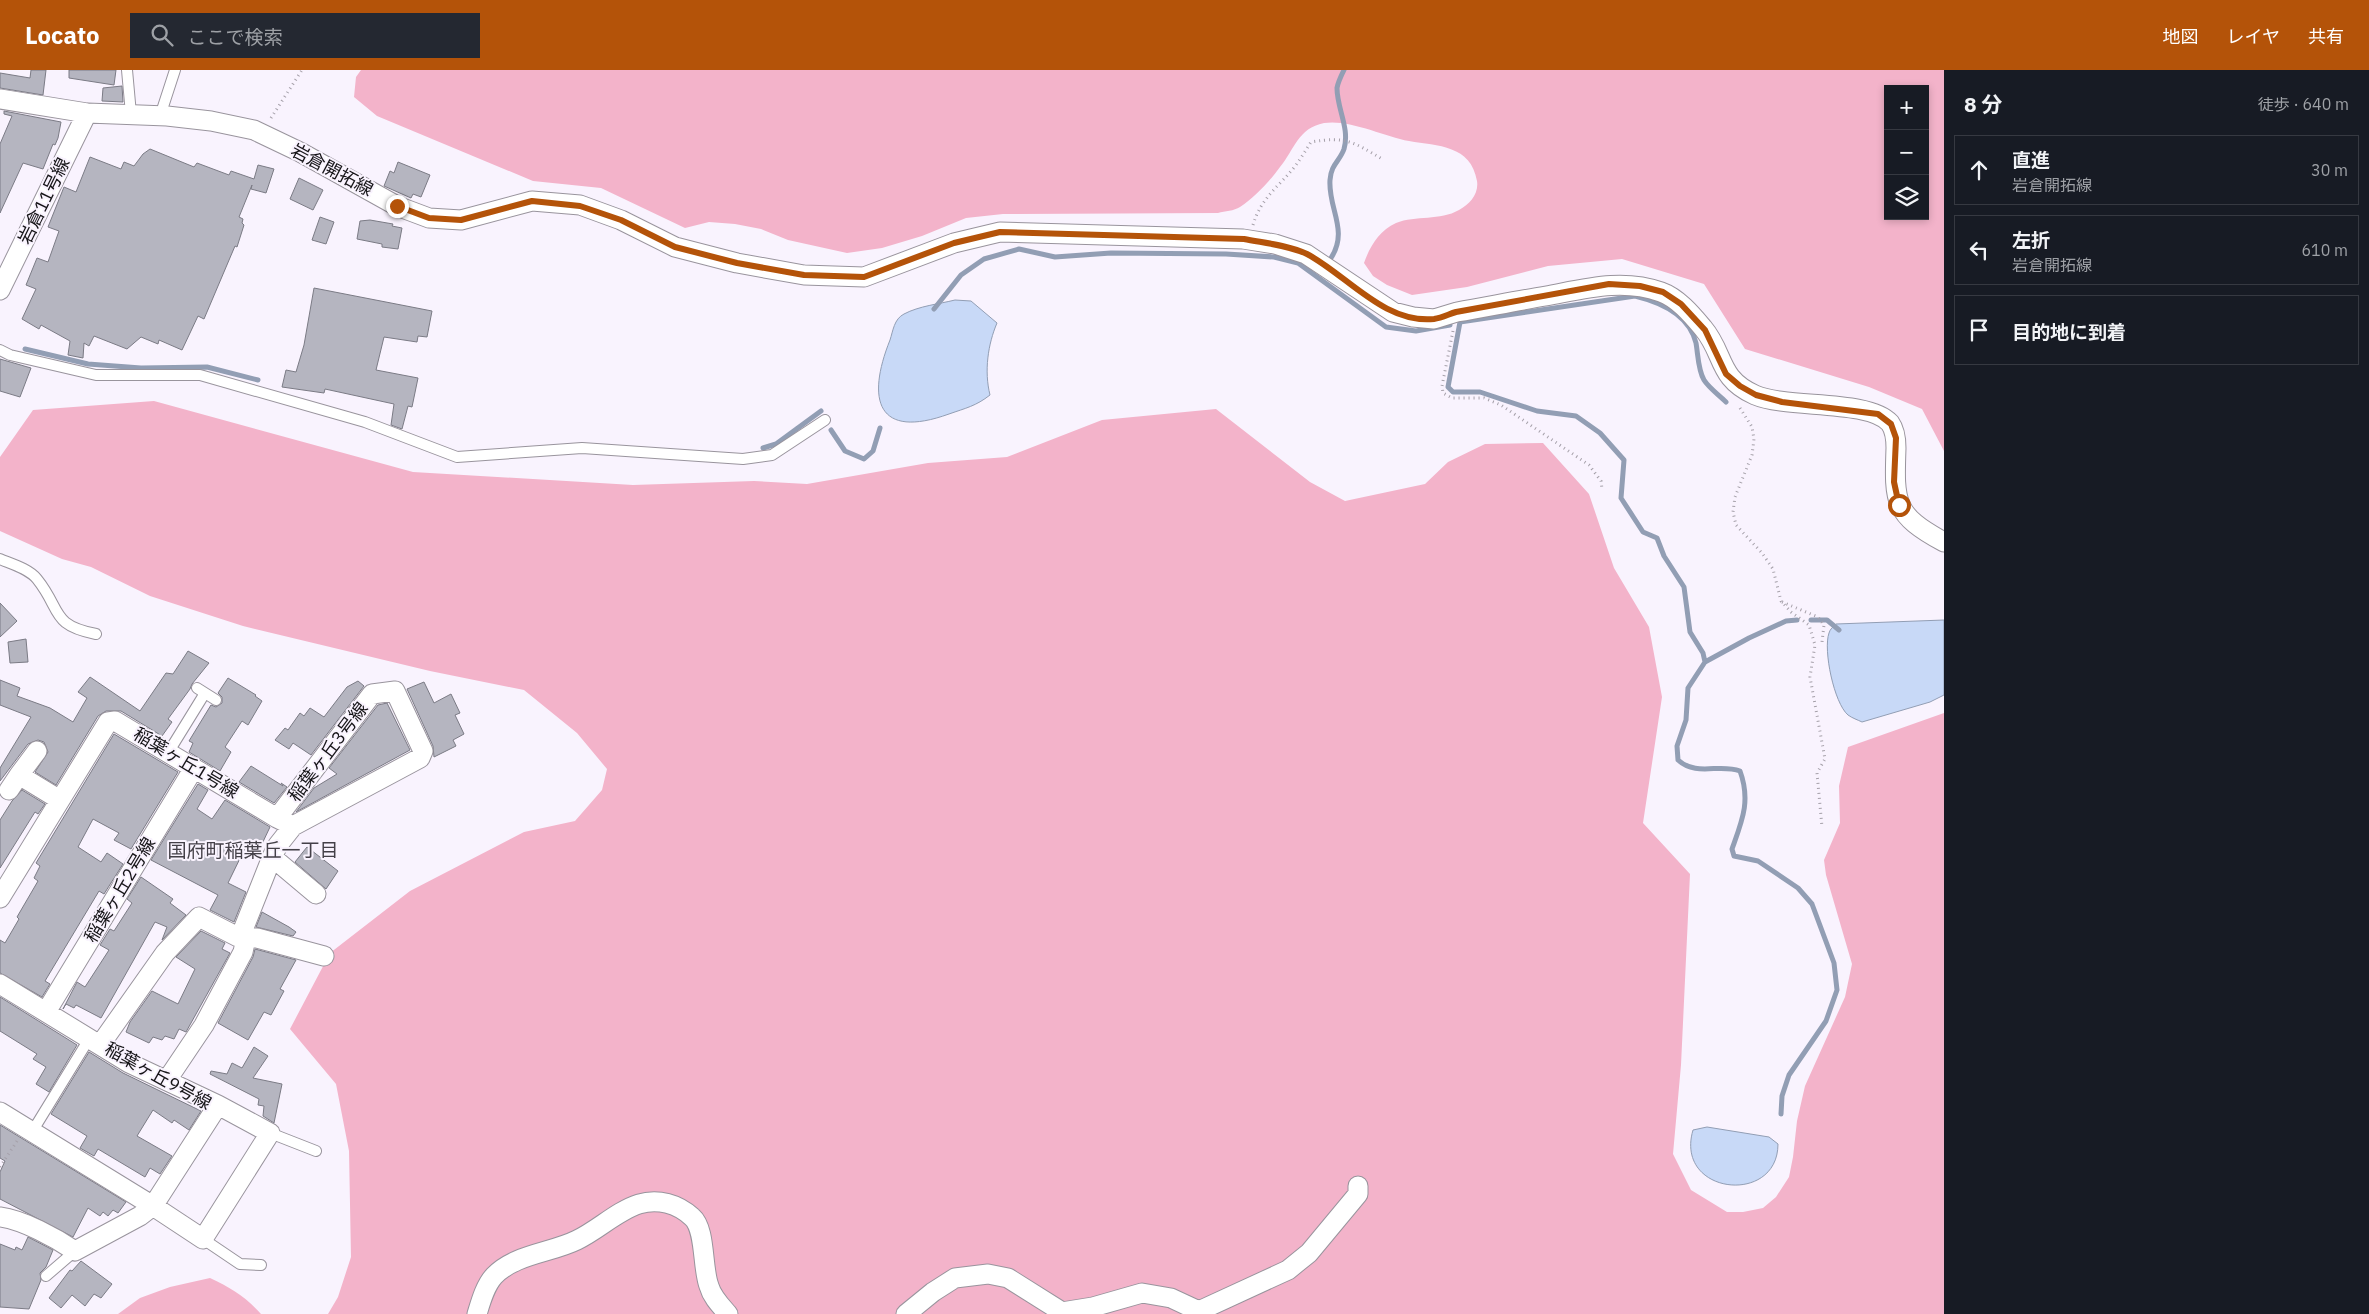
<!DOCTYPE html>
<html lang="ja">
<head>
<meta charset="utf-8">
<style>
	:root { --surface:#171b24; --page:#242831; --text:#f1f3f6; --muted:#9ea1a6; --line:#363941; --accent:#b45309 }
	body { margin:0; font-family:"IBM Plex Sans","Noto Sans JP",sans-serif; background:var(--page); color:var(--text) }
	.controls { position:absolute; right:15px; top:15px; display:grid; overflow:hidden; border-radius:0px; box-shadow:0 2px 8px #0003 }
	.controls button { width:45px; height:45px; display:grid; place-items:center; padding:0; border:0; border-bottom:1px solid var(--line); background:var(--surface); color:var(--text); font:25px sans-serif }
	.stop { position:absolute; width:15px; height:15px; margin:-11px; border:4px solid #b45309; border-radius:50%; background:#fff }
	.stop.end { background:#b45309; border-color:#fff; box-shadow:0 1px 5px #0008 }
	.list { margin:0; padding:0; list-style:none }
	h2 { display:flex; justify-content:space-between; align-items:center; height:65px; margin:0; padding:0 20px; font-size:21px }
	h2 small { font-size:16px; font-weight:400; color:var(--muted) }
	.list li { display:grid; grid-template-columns:32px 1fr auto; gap:15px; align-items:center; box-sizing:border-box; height:70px; margin:0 10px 10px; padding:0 10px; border:1px solid var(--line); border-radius:0px }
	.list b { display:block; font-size:19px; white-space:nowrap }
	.list p { margin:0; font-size:16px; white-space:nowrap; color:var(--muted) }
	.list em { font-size:16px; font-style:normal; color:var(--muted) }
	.icon { flex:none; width:28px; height:28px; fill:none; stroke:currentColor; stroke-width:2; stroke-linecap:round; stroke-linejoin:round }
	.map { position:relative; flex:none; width:1944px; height:1244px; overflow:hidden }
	header { display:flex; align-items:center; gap:30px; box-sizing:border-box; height:70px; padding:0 25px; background:var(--accent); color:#fff }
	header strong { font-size:24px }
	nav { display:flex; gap:28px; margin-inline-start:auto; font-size:18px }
	.search { width:350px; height:45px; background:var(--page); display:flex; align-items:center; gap:12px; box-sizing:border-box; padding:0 18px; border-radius:0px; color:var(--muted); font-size:19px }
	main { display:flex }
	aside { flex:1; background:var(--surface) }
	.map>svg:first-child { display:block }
	.green { fill:#f3b3ca; fill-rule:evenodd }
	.water { fill:#c8d9f7; stroke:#929eb4 }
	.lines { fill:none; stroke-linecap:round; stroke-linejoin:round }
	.stream { stroke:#929eb4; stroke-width:5 }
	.building { fill:#b5b5c0; stroke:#7b7b85 }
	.service-casing { stroke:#99949d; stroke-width:12 }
	.minor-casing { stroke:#99949d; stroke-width:21 }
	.path { stroke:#a5a0a9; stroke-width:3; stroke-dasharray:1 4; stroke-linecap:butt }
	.service { stroke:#fff; stroke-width:10 }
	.minor { stroke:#fff; stroke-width:19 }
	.route { stroke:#b45309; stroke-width:6 }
	.labels { text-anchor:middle; stroke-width:4; stroke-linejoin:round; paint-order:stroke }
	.street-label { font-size:18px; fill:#151417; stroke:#f9f3fe }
	.neighbourhood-label { font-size:19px; fill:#444048; stroke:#f9f3fe }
</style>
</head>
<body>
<header>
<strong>Locato</strong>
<div class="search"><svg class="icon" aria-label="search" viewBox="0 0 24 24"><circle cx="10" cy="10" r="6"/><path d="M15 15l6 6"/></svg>ここで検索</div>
<nav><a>地図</a><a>レイヤ</a><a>共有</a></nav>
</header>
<main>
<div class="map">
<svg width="1944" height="1244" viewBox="0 0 1944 1244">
	<rect width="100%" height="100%" fill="#f9f3fe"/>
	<!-- green -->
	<path class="green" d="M361 0H1944V381L1922 339 1869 317 1745 279 1704 214 1622 189 1548 196 1467 217 1412 225 1387 215 1373 206 1364 193C1370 176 1379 161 1396 153 1416 145 1440 151 1459 140 1470 134 1479 124 1477 111 1471 75 1438 76 1409 71 1383 66 1349 49 1324 53 1298 58 1294 80 1280 97 1270 111 1254 128 1240 137 1234 141 1225 141 1218 143L1003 144 966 148 922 166 882 178 847 183 788 170 761 159 735 154 709 152 685 158 601 118 533 111 377 46 354 27 356 7ZM1888 19H1925V146H1888Z
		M154 331 413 402 633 415 754 411 807 414 928 393 1007 387 1102 350 1216 339 1310 412 1345 431 1425 414 1448 392 1485 374 1543 373 1589 424 1614 498 1649 557 1662 627 1643 753 1690 804 1681 995 1673 1084 1691 1120 1727 1142H1743L1763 1138 1776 1127 1789 1107 1793 1087 1797 1051 1805 1016 1845 927 1852 894 1826 805 1824 790 1840 753 1839 716 1848 677 1944 643V1244H328L338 1227 351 1187 349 1081 336 1014 290 959 330 883 410 821 524 762 575 751 602 720 607 699 577 663 524 620 430 601 243 556 150 526 91 497 62 489 0 461V387L33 340Z
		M210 1208C231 1218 246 1227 261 1244H118L140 1228 170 1217Z"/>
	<!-- water -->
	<path class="water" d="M955 230 971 231 997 253C988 274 984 301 990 325 976 336 966 338 949 344 877 370 866 330 890 270 893 261 894 249 904 244 919 236 939 234 955 230Z
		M1944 550V625L1930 632 1862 652C1858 650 1852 648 1848 645 1834 633 1823 580 1829 563 1830 559 1833 557 1836 554Z
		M1707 1057 1769 1067 1778 1074C1778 1136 1674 1125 1693 1060Z"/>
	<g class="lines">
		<!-- stream -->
		<path class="stream" d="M1331 188C1349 160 1328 139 1330 110 1331 94 1340 91 1344 79 1350 58 1337 39 1337 18 1338 12 1341 6 1344 0
			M934 239 961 205 984 189 1019 179 1055 187 1111 183 1226 184 1274 187 1298 193 1386 257 1416 261 1450 255
			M25 279 88 294 141 298 207 297 258 310
			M831 360 845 381 864 389 873 381 880 358
			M763 378 776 374 821 341
			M1811 550H1827L1839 560
			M1705 592 1703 583 1690 562 1684 517 1664 486 1657 468 1643 462 1621 428 1624 390 1600 363 1576 346 1537 341 1480 322H1453L1448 317 1460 252 1635 226C1660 232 1689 244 1696 273 1698 284 1698 300 1704 310 1709 318 1719 325 1726 332
			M1781 1044 1782 1026 1789 1005 1826 951 1837 920 1834 893 1812 834 1798 818 1758 791 1734 786 1732 779C1742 751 1751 731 1740 701 1719 693 1697 707 1678 690L1677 676 1686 650 1688 618 1705 592 1749 568 1786 551 1797 550"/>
	</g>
	<!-- building -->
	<path class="building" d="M31 0H46L43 25 0 18V3L30 8Z
		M69 0H116L114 15 69 8Z
		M122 16 123 32 102 31 103 18Z
		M4 41 61 52 58 68 55 75 53 74 43 99 23 93 0 143V74L12 46 4 44Z
		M150 79 194 97 197 93 229 105 231 101 254 109 258 95 274 99 266 123 251 119 252 115 239 147 243 149 242 153 244 155 237 177 235 176 204 249 198 246 182 280 159 270 158 274 141 267 127 279 94 266 89 276 84 273 83 288 68 285 70 271 41 255 39 259 22 249 36 219 26 215 37 188 48 192 59 161 48 157 64 117 76 122 90 87 121 99 124 92 134 96 143 84Z
		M398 92 430 105 421 127 413 124 411 128 384 116 390 101 394 103Z
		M299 108 323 120 313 140 290 129Z
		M320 147 334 152 326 174 312 170Z
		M370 150 393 154 392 156 402 158 398 179 382 177V174L357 169 360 151Z
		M314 218 432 241 427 267 418 266 417 272 384 267 376 300 418 308 412 337 408 336 402 359 391 355 394 334 325 319 324 323 282 317 286 300 296 302 304 275Z
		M0 289 31 298 20 327 0 321Z
		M0 533 17 551 0 567Z
		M26 569 28 592 10 593 8 572Z
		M188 581 209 593 192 614 190 619 168 649 172 652 162 666 121 641H106L98 646 56 715 35 702 48 682 44 672 38 670 28 674 0 711V698L31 647 0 635V610L20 618 17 626 50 638 73 652 87 628 78 622 90 607 140 641 166 603 173 604Z
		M228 608 256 625 255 626 262 631 248 655 242 651 225 677 231 682 220 701 189 682 193 673 189 671 211 635 216 637 222 633V627L218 623Z
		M358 611 364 616 311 685 293 673 289 679 275 670 285 658 288 660 300 643 304 646 310 638 324 647 347 617Z
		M424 612 434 633 451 624 460 643 455 645 464 664 453 670 456 676 434 687 433 676 407 619Z
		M387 633 410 680 296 742 314 718 337 704 329 698 378 635Z
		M114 664 178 702 131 779 114 770 119 763 93 749 78 777 101 792 107 783 123 794 104 824 99 821 45 911 50 914 42 927 0 903V870L5 873 19 849 17 847 38 811 34 808 40 796 36 793Z
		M251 696 283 716 281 713 287 717 274 733 239 712Z
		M198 714 208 720 197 739 212 749 225 730 270 757 261 776 249 770 228 813 246 822 234 852 210 840 218 825 151 790Z
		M22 720 45 734 38 744 35 742 0 798V750L12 731Z
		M307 777 338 801 326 819 295 792Z
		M141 807 173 829 170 833 186 845 162 870 167 857 155 852 101 948 76 935 74 938 66 934 63 939 77 912 85 917 109 880 100 875 110 859 114 861 132 833 127 829Z
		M262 842 289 857 296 862 293 866 256 857Z
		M201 861 225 873 222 879 230 883 186 962 179 959 174 969 165 966 162 970 153 967 149 973 126 962 130 952 152 921 178 934 195 899 176 887Z
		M255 879 296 890 280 919 284 921 271 945 264 942 248 970 218 953 253 887Z
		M0 927 77 975 49 1022 36 1014 46 997 33 989 37 984 0 961Z
		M254 977 268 986 253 1008 282 1014 274 1053 263 1046 264 1036 258 1035 259 1029 210 1004 211 1001 227 1004 232 993 242 998Z
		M89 982 123 1003 201 1041 189 1060 174 1050 172 1053 153 1040 137 1066 172 1086 160 1104 150 1098 145 1107 98 1079 94 1086 80 1078 87 1066 51 1044Z
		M0 1055 126 1132 118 1143 113 1140 108 1146 103 1142 100 1146 88 1138 73 1167 0 1129V1102L5 1091 0 1088Z
		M28 1167 53 1180 46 1197 40 1203 41 1210 29 1239 0 1237V1174L15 1180 16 1177 22 1180Z
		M81 1191 112 1214 101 1228 94 1224 85 1236 72 1225 61 1238 49 1228 70 1200 72 1201Z"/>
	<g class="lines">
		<defs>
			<path id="service" d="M127 0 131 44
				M160 46 175 0
				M0 280 10 285 96 305H200L365 352 457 387 582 378 743 389 772 385 825 350
				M0 489C12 494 29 499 37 509 62 540 50 555 96 564
				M197 618 216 630
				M168 683 205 623
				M32 1062 89 969
				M270 1063 316 1081
				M203 1169 240 1194 261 1195
				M46 1206 75 1181"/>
			<path id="minor" d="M0 29 87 43 167 46 211 51 254 60 300 82 397 136 429 148 461 150 532 131 580 135 621 150 675 177 737 193 804 205 864 207 954 173 1000 162 1243 169 1275 174 1306 184 1393 242 1413 247 1434 249 1457 242C1486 237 1516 231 1546 226 1584 219 1622 208 1661 222 1678 228 1692 245 1703 258 1725 284 1717 308 1755 325 1788 339 1868 329 1890 353 1895 360 1896 370 1896 378 1894 433 1894 445 1944 472
				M0 220 87 43
				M37 681 19 705 60 730
				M9 720 19 705
				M293 756 278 775 272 787 316 824
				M272 787 243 860 246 868H257L324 886
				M0 828 108 652 115 651 277 748 293 756 420 688 423 681 395 621 372 624 277 748
				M0 914 129 993 218 1035 153 1136 0 1042
				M46 942 194 698
				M100 975 165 883 199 847 238 867 246 868 243 882 204 955 167 1010
				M0 1147C23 1150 56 1168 75 1181L140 1146 153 1136 203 1169 270 1063 218 1035
				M477 1244C481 1231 485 1216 494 1206 515 1184 551 1183 577 1170 598 1160 617 1141 639 1134 658 1128 678 1134 692 1147 706 1159 702 1198 709 1216 712 1227 720 1235 728 1244
				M906 1244 933 1222 955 1208 988 1204 1008 1208 1062 1242 1093 1237 1142 1223 1171 1228 1199 1241 1288 1200 1309 1183 1358 1124V1116"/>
		</defs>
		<!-- service casing -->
		<use href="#service" class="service-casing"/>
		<!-- minor casing -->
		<use href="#minor" class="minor-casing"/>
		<!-- path -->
		<path class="path" d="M271 48 302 0
			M1253 155C1261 127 1280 116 1296 95 1301 88 1306 80 1311 72 1347 66 1353 72 1384 90
			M1453 261 1442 316 1443 323 1452 328H1484L1501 335 1589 395 1601 411 1602 419
			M1740 338 1752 357 1754 369 1752 385 1735 427 1733 442 1736 455 1762 483 1773 499 1781 531 1791 542 1809 555 1815 575 1810 607 1825 689 1817 703 1822 757
			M1782 532 1818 547 1824 555 1822 572
			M0 1097 17 1071"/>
		<!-- service -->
		<use href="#service" class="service"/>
		<!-- minor -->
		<use href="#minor" class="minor"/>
	</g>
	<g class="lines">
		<!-- route -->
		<path class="route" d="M397 136 429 148 461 150 532 131 580 136 621 150 675 177 737 193 804 205 864 207 954 173 1000 162 1244 169C1264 173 1288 175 1307 184 1347 205 1384 254 1434 249 1442 248 1449 244 1456 242L1609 214 1640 216 1663 222 1681 234 1705 260 1726 304 1740 316 1756 325 1782 332 1878 344 1891 354 1896 368 1894 412 1899 435"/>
	</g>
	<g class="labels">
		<!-- street labels -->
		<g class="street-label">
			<text transform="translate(332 100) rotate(28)" y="6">岩倉開拓線</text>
			<text transform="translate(44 131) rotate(-64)" y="6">岩倉11号線</text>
			<text transform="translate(328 682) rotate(-53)" y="6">稲葉ヶ丘3号線</text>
			<text transform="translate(186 693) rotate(31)" y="6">稲葉ヶ丘1号線</text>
			<text transform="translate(120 820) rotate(-59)" y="6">稲葉ヶ丘2号線</text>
			<text transform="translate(158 1006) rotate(29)" y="6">稲葉ヶ丘9号線</text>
		</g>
		<!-- neighbourhood labels -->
		<g class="neighbourhood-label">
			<text x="253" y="787">国府町稲葉丘一丁目</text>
		</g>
	</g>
</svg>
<div class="controls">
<button>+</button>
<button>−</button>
<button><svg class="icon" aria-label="layers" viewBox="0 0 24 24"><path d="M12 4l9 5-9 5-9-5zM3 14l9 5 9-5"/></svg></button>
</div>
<div class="stop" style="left:1899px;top:435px"></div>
<div class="stop end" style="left:397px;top:136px"></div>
</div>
<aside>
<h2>8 分<small>徒歩 · 640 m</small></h2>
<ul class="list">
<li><svg class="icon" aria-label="ahead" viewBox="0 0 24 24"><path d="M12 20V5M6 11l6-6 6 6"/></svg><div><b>直進</b><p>岩倉開拓線</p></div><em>30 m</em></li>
<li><svg class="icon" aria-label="left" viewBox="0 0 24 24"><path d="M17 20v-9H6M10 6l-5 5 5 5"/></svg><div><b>左折</b><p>岩倉開拓線</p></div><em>610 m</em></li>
<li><svg class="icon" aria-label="arrive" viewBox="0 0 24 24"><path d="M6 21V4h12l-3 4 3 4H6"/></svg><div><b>目的地に到着</b></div></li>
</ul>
</aside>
</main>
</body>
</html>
